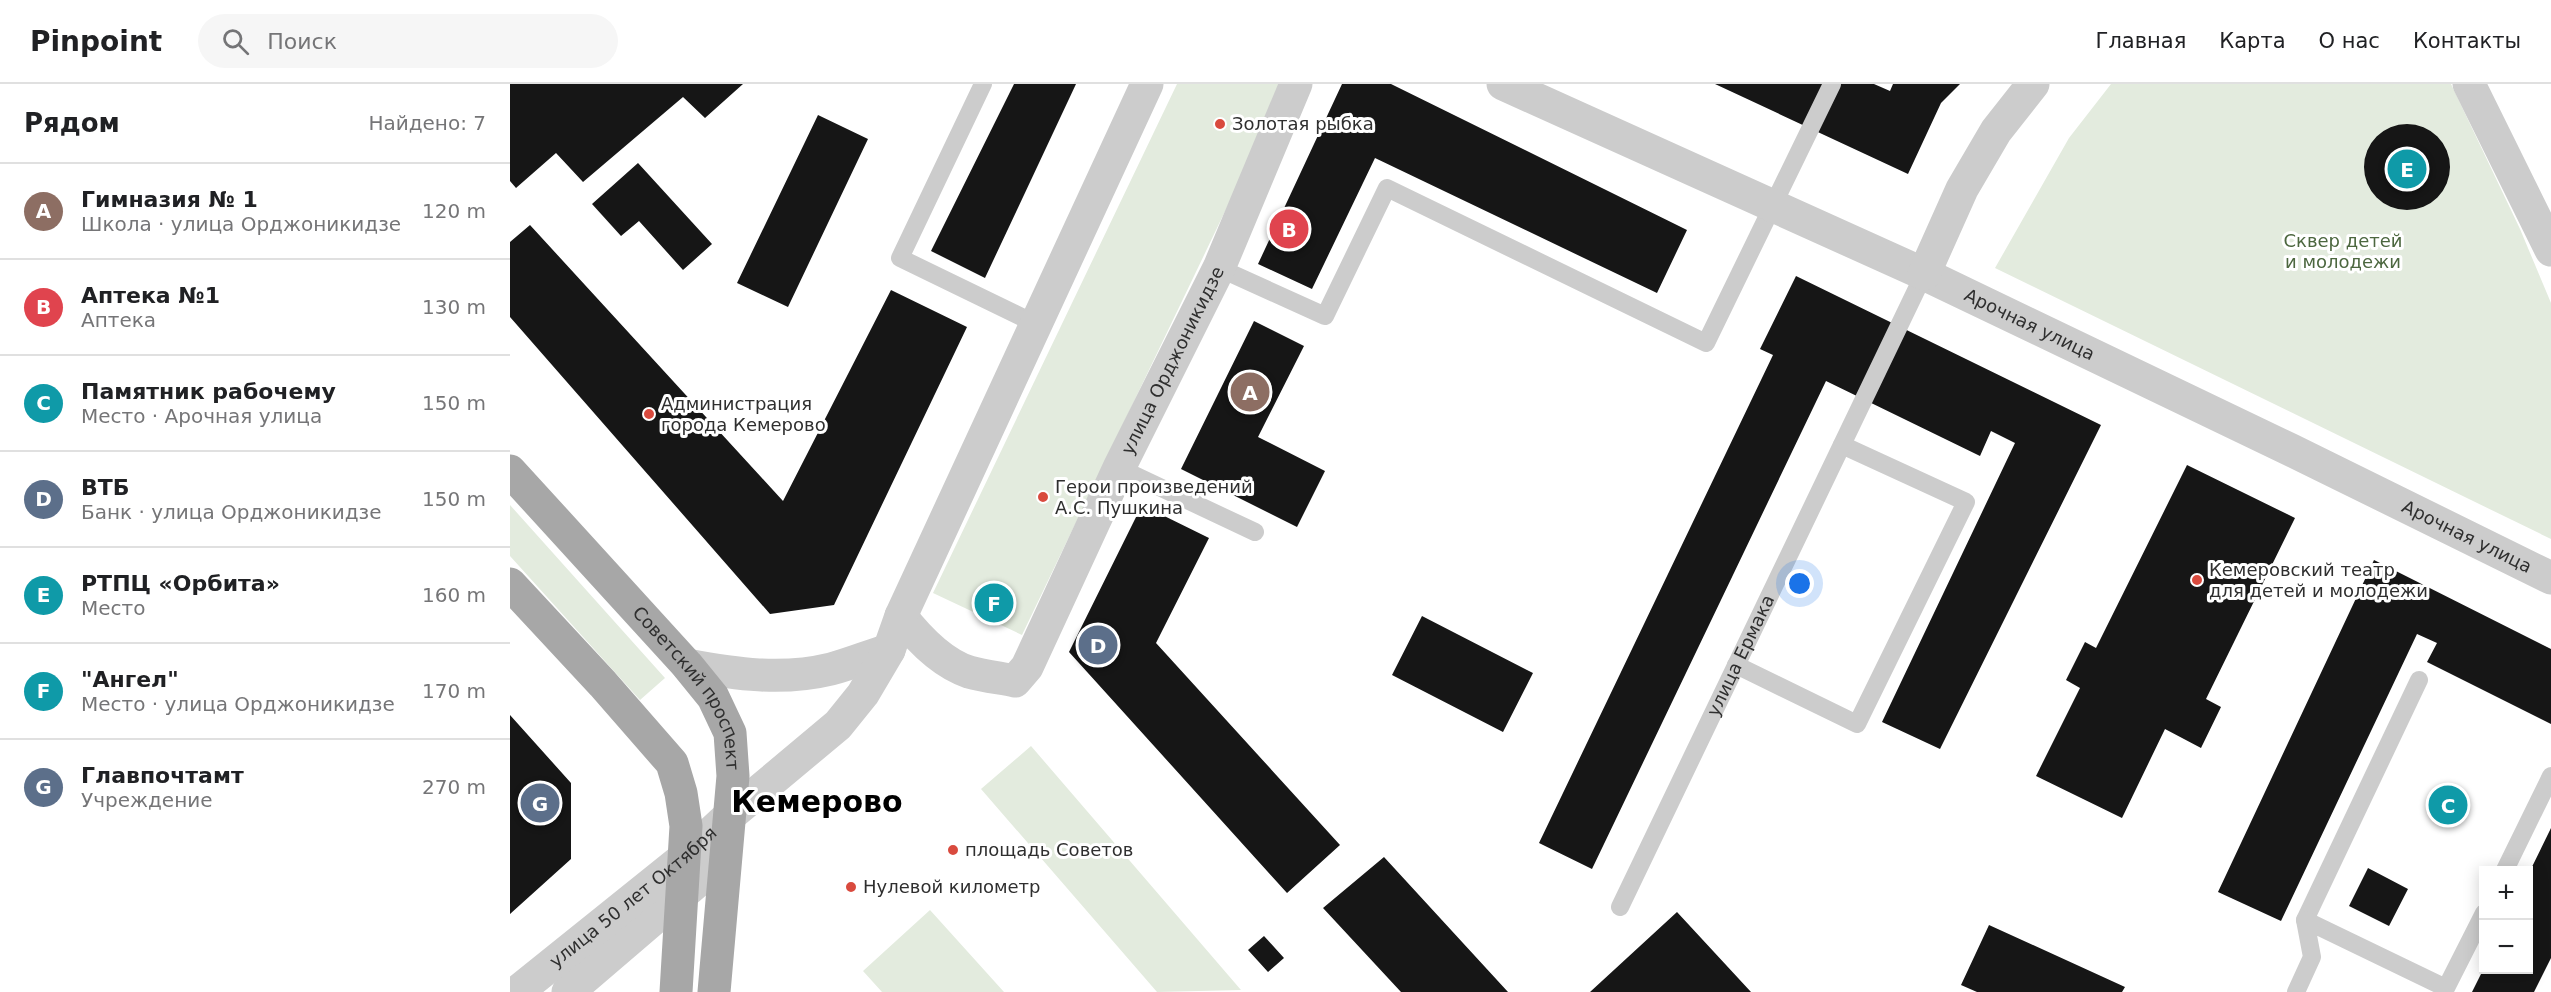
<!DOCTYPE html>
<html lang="ru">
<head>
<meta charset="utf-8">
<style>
	:root { --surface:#fff; --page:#f6f6f6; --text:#202124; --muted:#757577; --line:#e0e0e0; --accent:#b45309 }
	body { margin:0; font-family:"DejaVu Sans",sans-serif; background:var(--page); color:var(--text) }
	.controls { position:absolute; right:18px; bottom:18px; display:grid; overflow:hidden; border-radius:0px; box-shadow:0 3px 15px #0003 }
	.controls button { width:54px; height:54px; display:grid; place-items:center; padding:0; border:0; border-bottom:2px solid var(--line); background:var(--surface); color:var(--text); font:30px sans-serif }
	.you { position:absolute; left:1290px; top:500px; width:21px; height:21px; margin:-15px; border:4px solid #fff; border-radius:50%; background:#1a73e8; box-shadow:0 0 0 9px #1a73e833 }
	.badge { display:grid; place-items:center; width:39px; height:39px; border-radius:50%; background:var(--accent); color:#fff; font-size:20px; font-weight:700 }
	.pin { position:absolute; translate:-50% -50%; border:3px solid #fff; box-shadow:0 2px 6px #0006 }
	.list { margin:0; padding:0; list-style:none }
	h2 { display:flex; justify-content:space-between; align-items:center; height:78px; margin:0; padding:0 24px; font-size:26px }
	h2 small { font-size:20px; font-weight:400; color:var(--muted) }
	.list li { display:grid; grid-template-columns:39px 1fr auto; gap:18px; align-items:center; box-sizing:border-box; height:96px; padding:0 24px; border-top:2px solid var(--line) }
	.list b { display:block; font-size:22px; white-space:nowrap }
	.list p { margin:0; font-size:20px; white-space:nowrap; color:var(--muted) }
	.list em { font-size:20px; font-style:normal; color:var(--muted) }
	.icon { flex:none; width:33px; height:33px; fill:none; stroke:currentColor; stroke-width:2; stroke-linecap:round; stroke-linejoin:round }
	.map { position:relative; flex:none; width:2041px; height:908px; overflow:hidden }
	header { display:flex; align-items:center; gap:36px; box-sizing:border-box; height:84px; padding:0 30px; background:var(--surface); border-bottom:2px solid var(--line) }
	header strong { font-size:28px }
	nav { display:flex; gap:33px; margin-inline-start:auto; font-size:21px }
	.search { width:420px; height:54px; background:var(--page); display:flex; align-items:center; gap:15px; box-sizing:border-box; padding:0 21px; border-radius:33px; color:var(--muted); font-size:22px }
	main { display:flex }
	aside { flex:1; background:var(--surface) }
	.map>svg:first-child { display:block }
	.green { fill:#e3ebde }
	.building { fill:#161616 }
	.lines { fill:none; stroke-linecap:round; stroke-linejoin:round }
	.service { stroke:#ccc; stroke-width:18 }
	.minor { stroke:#ccc; stroke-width:33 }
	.tertiary { stroke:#ccc; stroke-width:33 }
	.primary { stroke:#a7a7a7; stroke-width:33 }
	.poi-dot { fill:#d94a3e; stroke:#fff; stroke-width:2 }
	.labels { text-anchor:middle; stroke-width:6; stroke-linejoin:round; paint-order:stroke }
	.poi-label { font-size:18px; fill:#2f2f2f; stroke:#fff; text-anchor:start }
	.park-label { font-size:18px; fill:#4c673f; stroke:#fff }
	.street-label { font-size:18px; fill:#2f2f2f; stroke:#fff }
	.town-label { font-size:30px; font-weight:bold; fill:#000; stroke:#fff }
</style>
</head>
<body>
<header>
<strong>Pinpoint</strong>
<div class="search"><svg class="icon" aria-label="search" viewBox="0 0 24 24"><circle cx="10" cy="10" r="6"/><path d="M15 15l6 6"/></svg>Поиск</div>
<nav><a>Главная</a><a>Карта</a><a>О нас</a><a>Контакты</a></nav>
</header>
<main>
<aside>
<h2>Рядом<small>Найдено: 7</small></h2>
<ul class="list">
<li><span class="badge" style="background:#8d6e63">A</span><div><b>Гимназия № 1</b><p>Школа · улица Орджоникидзе</p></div><em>120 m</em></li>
<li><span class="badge" style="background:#e0444e">B</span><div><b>Аптека №1</b><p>Аптека</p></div><em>130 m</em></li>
<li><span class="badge" style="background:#0f9aa8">C</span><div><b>Памятник рабочему</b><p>Место · Арочная улица</p></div><em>150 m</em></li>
<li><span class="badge" style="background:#5c6f8a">D</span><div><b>ВТБ</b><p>Банк · улица Орджоникидзе</p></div><em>150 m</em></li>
<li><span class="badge" style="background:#0f9aa8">E</span><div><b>РТПЦ «Орбита»</b><p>Место</p></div><em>160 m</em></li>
<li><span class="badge" style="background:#0f9aa8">F</span><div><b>&quot;Ангел&quot;</b><p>Место · улица Орджоникидзе</p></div><em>170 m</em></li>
<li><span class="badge" style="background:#5c6f8a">G</span><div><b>Главпочтамт</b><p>Учреждение</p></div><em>270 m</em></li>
</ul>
</aside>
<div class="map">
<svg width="2041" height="908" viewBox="0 0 2041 908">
	<rect width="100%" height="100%" fill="#fff"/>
	<!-- green -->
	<path class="green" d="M667 0H776L512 551 423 509Z
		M1601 0H1941L2010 145 2041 219V455L1485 184 1559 54Z
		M0 421 155 594 130 616 0 472Z
		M521 662 731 906 647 908 471 705Z
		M420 826 494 908H372L353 887Z"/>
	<!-- building -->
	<path class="building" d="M0 0H233L195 34 173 13 73 98 46 69 6 104 0 97Z
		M504 0H566L475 194 421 167Z
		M832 0H881L1177 146 1147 209 865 74 802 205 748 180Z
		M1205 0H1364L1380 7 1383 0H1450L1431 19 1398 90Z
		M308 31 358 55 278 223 227 199Z
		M1854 83a43 43 0 1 1 86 0a43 43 0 1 1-86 0Z
		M128 79 202 160 173 186 129 137 111 152 82 120Z
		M20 141 273 417 381 206 457 243 324 521 260 530 0 233V158Z
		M1286 192 1591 341 1430 665 1372 638 1505 359 1481 347 1470 372 1316 297 1082 785 1029 759 1263 271 1250 265Z
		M744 237 794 262 748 353 815 387 787 443 671 385Z
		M1677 381 1785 434 1696 615 1711 623 1691 664 1655 645 1612 734 1526 692 1570 604 1556 596 1575 558 1586 564Z
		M632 421 699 454 646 559 830 761 777 809 559 568Z
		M1864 476 2041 565V640L1917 578 1927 559 1907 550 1771 837 1708 808Z
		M912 532 1023 589 993 648 882 591Z
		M0 631 61 699V775L0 830Z
		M2041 744V874L2024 908H1962L1973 886H2018V791Z
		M874 773 998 908H891L813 824Z
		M1858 784 1898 805 1879 842 1839 822Z
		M1167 828 1241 908H1080Z
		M1479 841 1615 903 1612 908H1467L1451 901Z
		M754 852 774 874 758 888 738 866Z"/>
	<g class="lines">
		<!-- service -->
		<g class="service">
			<path d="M473 0 390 174 526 240"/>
			<path d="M709 184 815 232 877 104 1196 259 1322 0"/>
			<path d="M609 384 745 448"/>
			<path d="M1226 581 1347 640 1456 418 1332 361"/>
			<path d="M1995 786 2041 692"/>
			<path id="s1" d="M1110 823 1414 190"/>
			<path d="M1795 836 1909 596"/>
			<path d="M1786 908 1802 873 1795 836 1936 904 1974 829"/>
		</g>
		<!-- minor -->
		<g class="minor">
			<path id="s2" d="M993 0 1414 190 1781 366 2041 494"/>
			<path d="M1959 0 2041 166"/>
			<path d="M1414 190 1452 105 1486 47 1523 0"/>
			<path id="s3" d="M391 532C408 554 432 579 459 588 474 592 490 594 505 597L517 583 609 384 709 184 786 0"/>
			<path d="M177 581C225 590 272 597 321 585 340 580 359 572 379 566"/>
			<path d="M58 908 190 795 208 766 218 733 328 641 353 610 379 566 391 532 637 0"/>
		</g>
		<!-- tertiary -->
		<path class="tertiary" id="s4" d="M7 908 175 773 218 733"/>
		<!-- primary -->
		<g class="primary">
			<path id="s5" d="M0 387 177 581 203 613 220 649 223 692 204 908"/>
			<path d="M0 500 93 600 162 679 171 709 176 742 166 908"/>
		</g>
	</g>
	<!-- markers -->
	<g class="poi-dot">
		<circle cx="710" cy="40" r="6"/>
		<circle cx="139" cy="330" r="6"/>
		<circle cx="533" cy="413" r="6"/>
		<circle cx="1687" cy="496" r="6"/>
		<circle cx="443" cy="766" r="6"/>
		<circle cx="341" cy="803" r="6"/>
	</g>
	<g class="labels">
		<!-- poi labels -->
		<g class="poi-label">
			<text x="722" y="46">Золотая рыбка</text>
			<text x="151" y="326">Администрация<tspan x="151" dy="21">города Кемерово</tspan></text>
			<text x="545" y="409">Герои произведений<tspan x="545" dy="21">А.С. Пушкина</tspan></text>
			<text x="1699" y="492">Кемеровский театр<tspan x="1699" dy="21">для детей и молодежи</tspan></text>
			<text x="455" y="772">площадь Советов</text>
			<text x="353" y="809">Нулевой километр</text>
		</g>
		<!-- park labels -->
		<g class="park-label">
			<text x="1833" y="163">Сквер детей<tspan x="1833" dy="21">и молодежи</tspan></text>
		</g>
		<!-- street labels -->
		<g class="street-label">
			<text dy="6" stroke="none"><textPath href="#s2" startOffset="579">Арочная улица</textPath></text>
			<text dy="6" stroke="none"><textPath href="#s3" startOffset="494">улица Орджоникидзе</textPath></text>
			<text dy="6" stroke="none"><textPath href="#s2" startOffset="1065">Арочная улица</textPath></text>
			<text dy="6" stroke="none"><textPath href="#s1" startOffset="279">улица Ермака</textPath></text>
			<text dy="6" stroke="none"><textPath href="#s5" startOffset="284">Советский проспект</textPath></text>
			<text dy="6" stroke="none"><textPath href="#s4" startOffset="150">улица 50 лет Октября</textPath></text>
		</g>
		<!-- town labels -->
		<g class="town-label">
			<text x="307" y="728">Кемерово</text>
		</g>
	</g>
</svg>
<div class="controls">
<button>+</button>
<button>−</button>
</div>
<div class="you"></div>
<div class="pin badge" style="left:740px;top:308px;background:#8d6e63">A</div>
<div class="pin badge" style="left:779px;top:145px;background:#e0444e">B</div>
<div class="pin badge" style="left:1938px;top:721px;background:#0f9aa8">C</div>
<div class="pin badge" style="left:588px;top:561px;background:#5c6f8a">D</div>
<div class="pin badge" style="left:1897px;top:85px;background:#0f9aa8">E</div>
<div class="pin badge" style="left:484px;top:519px;background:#0f9aa8">F</div>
<div class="pin badge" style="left:30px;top:719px;background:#5c6f8a">G</div>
</div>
</main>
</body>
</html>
